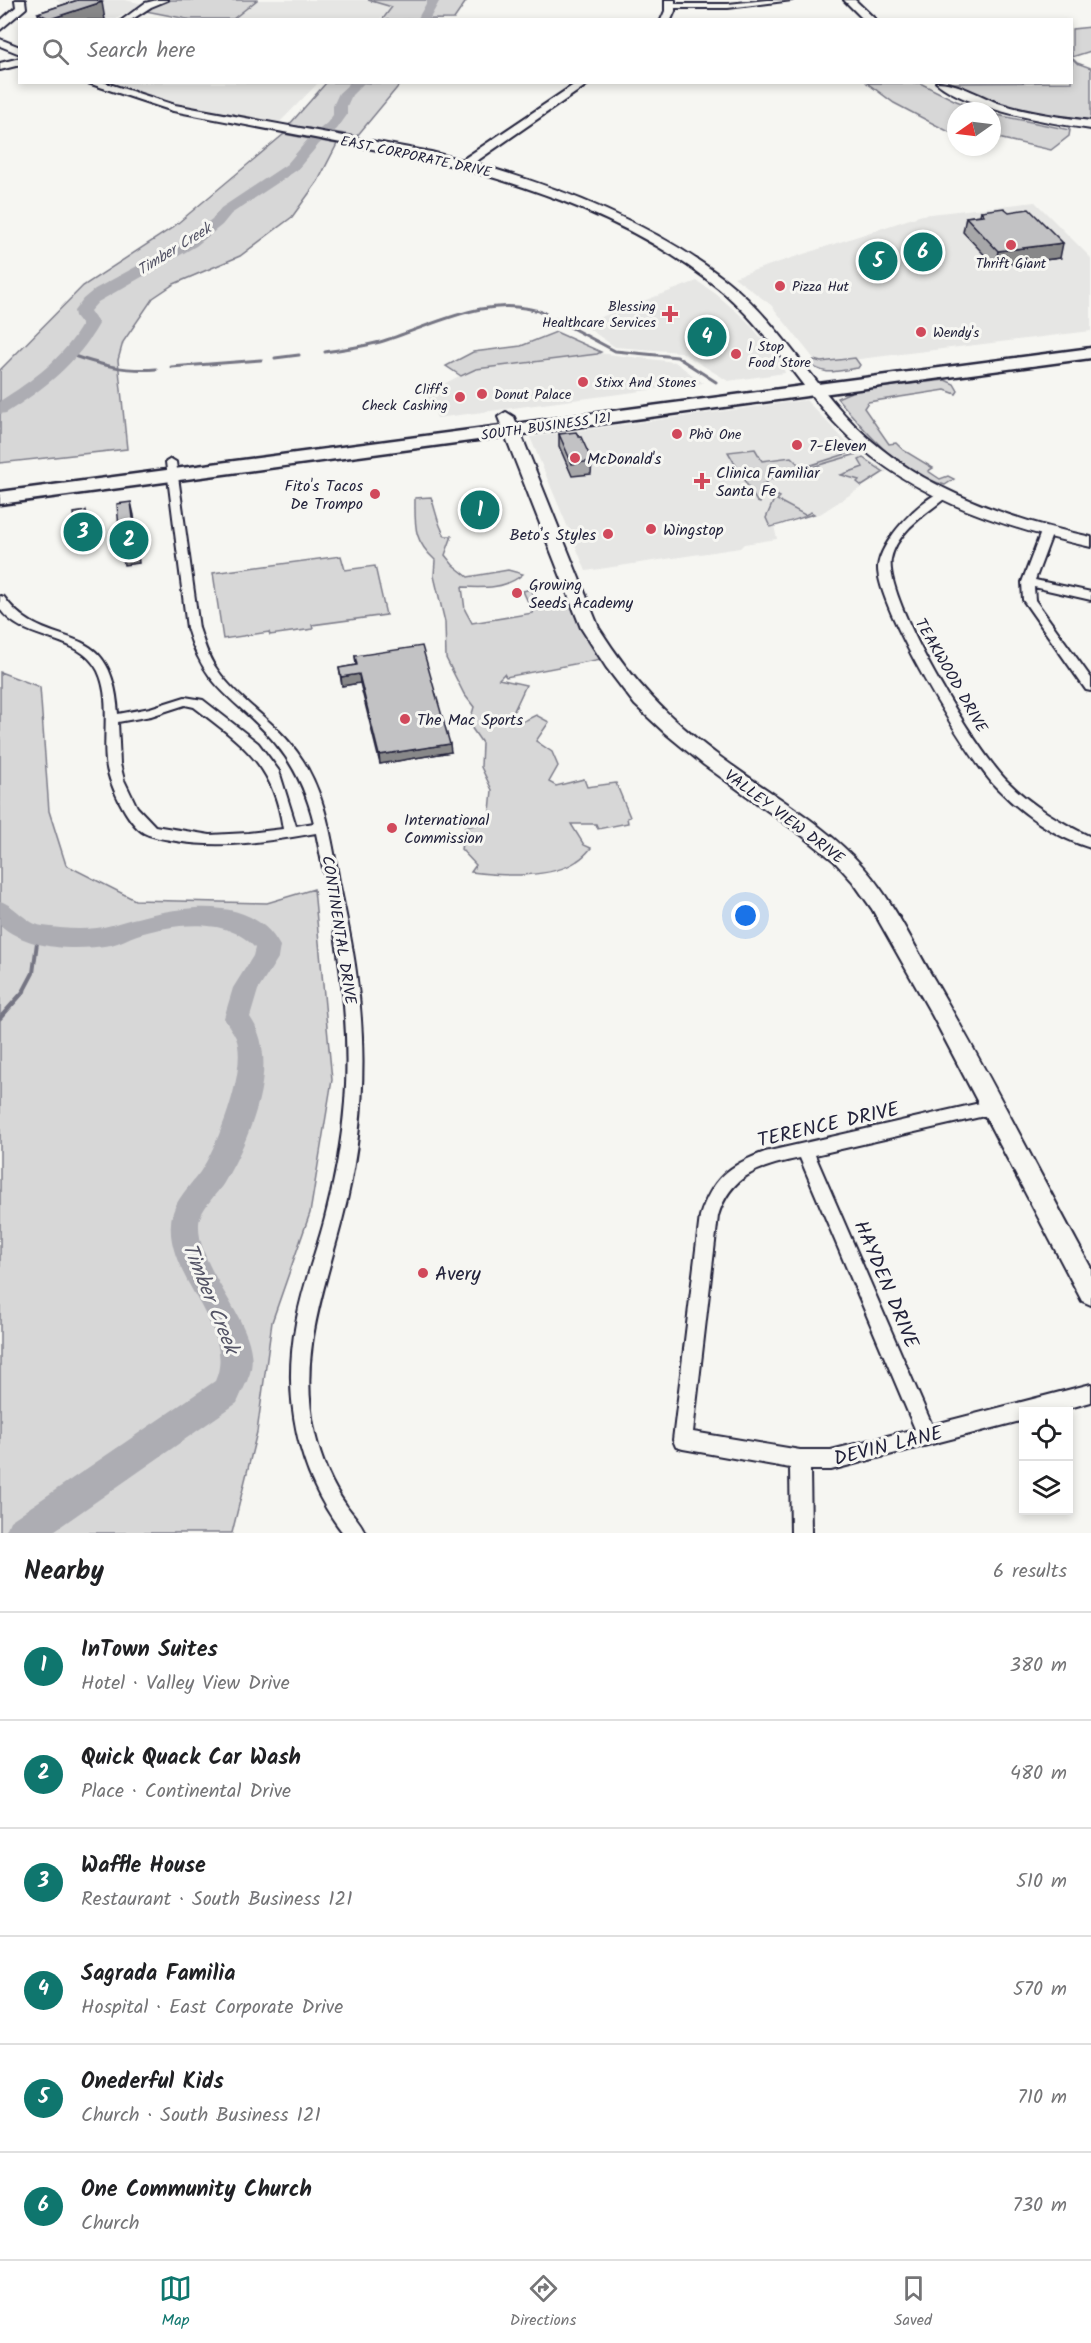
<!DOCTYPE html>
<html lang="en">
<head>
<meta charset="utf-8">
<style>
	:root { --surface:#fff; --page:#f2f2f2; --text:#202124; --muted:#757577; --line:#e0e0e0; --accent:#0f766e }
	body { margin:0; font-family:Kalam,sans-serif; background:var(--page); color:var(--text) }
	.controls { position:absolute; right:18px; bottom:18px; display:grid; overflow:hidden; border-radius:0px; box-shadow:0 3px 9px #0003 }
	.controls button { width:54px; height:54px; display:grid; place-items:center; padding:0; border:0; border-bottom:2px solid var(--line); background:var(--surface); color:var(--text); font:30px sans-serif }
	.compass { position:absolute; left:947px; top:102px; width:54px; height:54px; border-radius:50%; background:var(--surface); box-shadow:0 3px 9px #0003; rotate:256deg }
	.you { position:absolute; left:746px; top:916px; width:21px; height:21px; margin:-15px; border:4px solid #fff; border-radius:50%; background:#1a73e8; box-shadow:0 0 0 9px #1a73e833 }
	.badge { display:grid; place-items:center; width:39px; height:39px; border-radius:50%; background:var(--accent); color:#fff; font-size:20px; font-weight:700 }
	.pin { position:absolute; translate:-50% -50%; border:3px solid #fff; box-shadow:0 2px 6px #0006 }
	.list { margin:0; padding:0; list-style:none }
	h2 { display:flex; justify-content:space-between; align-items:center; height:78px; margin:0; padding:0 24px; font-size:26px }
	h2 small { font-size:20px; font-weight:400; color:var(--muted) }
	.list li { display:grid; grid-template-columns:39px 1fr auto; gap:18px; align-items:center; box-sizing:border-box; height:108px; padding:0 24px; border-top:2px solid var(--line) }
	.list b { display:block; font-size:22px; white-space:nowrap }
	.list p { margin:0; font-size:20px; white-space:nowrap; color:var(--muted) }
	.list em { font-size:20px; font-style:normal; color:var(--muted) }
	.icon { flex:none; width:33px; height:33px; fill:none; stroke:currentColor; stroke-width:2; stroke-linecap:round; stroke-linejoin:round }
	.map { position:relative; flex:none; width:1091px; height:1533px; overflow:hidden }
	.search { position:absolute; background:var(--surface); box-shadow:0 3px 9px #0003; left:18px; right:18px; top:18px; height:66px; display:flex; align-items:center; gap:15px; box-sizing:border-box; padding:0 21px; border-radius:0px; color:var(--muted); font-size:22px }
	.sheet { height:726px; background:var(--surface) }
	nav { display:flex; justify-content:space-around; align-items:center; box-sizing:border-box; height:84px; border-top:2px solid var(--line); background:var(--surface); font-size:16px; color:var(--muted) }
	nav a { display:grid; justify-items:center; gap:3px }
	nav .on { color:var(--accent) }
	.map>svg:first-child { display:block }
	.built { fill:#e6e6e4 }
	.green { fill:#d7d7d7; stroke:#7c7c89; stroke-width:1.5 }
	.lines { fill:none; stroke-linecap:round; stroke-linejoin:round }
	.stream-far2 { stroke:#757583; stroke-width:3 }
	.stream-far1 { stroke:#757583; stroke-width:4 }
	.stream { stroke:#757583; stroke-width:4.5 }
	.river { fill:#adadb3; fill-rule:evenodd }
	.street-casing { stroke:#22223b; stroke-width:4 }
	.secondary-casing { stroke:#22223b; stroke-width:4 }
	.primary-casing { stroke:#22223b; stroke-width:5 }
	.street { fill:#f6f6f2; fill-rule:evenodd }
	.secondary { fill:#f6f6f2; fill-rule:evenodd }
	.primary { fill:#f6f6f2; fill-rule:evenodd }
	.wall { fill:#a7a7a9; stroke:#22223b; stroke-width:1.5 }
	.shaded-wall { fill:#888889; stroke:#22223b; stroke-width:1.5 }
	.building { fill:#c2c2c4; stroke:#22223b; stroke-width:1.5 }
	.poi-dot { fill:#d1495b; stroke:#f6f6f2; stroke-width:2 }
	.labels { text-anchor:middle; stroke-width:6; stroke-linejoin:round; paint-order:stroke }
	.far-street-label { font-size:14px; fill:#22223b; stroke:#f6f6f2 }
	.far-poi-label { font-size:14px; fill:#22223b; stroke:#f6f6f2; text-anchor:start }
	.far-water-label { font-size:15px; font-style:italic; fill:#535365; stroke:#f6f6f2 }
	.poi-label { font-size:16px; fill:#22223b; stroke:#f6f6f2; text-anchor:start }
	.street-label { font-size:16px; fill:#22223b; stroke:#f6f6f2 }
	.near-street-label { font-size:20px; fill:#22223b; stroke:#f6f6f2 }
	.near-poi-label { font-size:20px; fill:#22223b; stroke:#f6f6f2; text-anchor:start }
	.near-water-label { font-size:21px; font-style:italic; fill:#535365; stroke:#f6f6f2 }
</style>
</head>
<body>
<div class="map">
<svg width="1091" height="1533" viewBox="0 0 1091 1533">
	<rect width="100%" height="100%" fill="#f6f6f2"/>
	<filter id="ink" filterUnits="userSpaceOnUse"><feTurbulence type="fractalNoise" baseFrequency=".0167" numOctaves="2"/><feDisplacementMap in="SourceGraphic" scale="12" xChannelSelector="R" yChannelSelector="G"/><feConvolveMatrix kernelMatrix="1 2 1 2 8 2 1 2 1" color-interpolation-filters="sRGB"/></filter>
	<g filter="url(#ink)">
		<!-- built -->
		<path class="built" d="M56 0H125L144 4 116 19 37 20 72 8Z
			M255 0H370L393 7 380 19 229 20Z
			M115 83H318L278 124 213 113 137 94 131 92 134 89Z
			M1035 202 1091 258V331L818 364 771 305 734 277 922 215Z
			M697 281 716 294 746 320 782 363 785 373 728 381 681 352 615 347 582 324Z
			M598 353 675 362 703 383 437 418 426 393 473 369Z
			M806 400 858 454 887 471 820 514 786 519 774 526 777 539 744 544 740 548 586 571 530 437Z"/>
		<!-- green -->
		<path class="green" d="M171 0H257L233 19H187L146 11 150 6Z
			M368 0H467L454 19 382 20 392 7Z
			M1091 27V51L1072 57V29Z
			M1072 58 1077 63 1091 68V121C1044 114 991 107 950 83L1072 82Z
			M326 83V82L401 83 357 136 289 125Z
			M867 83H920L954 100 981 111H956V131L949 132 894 103Z
			M992 114 1070 130 1069 136 1051 150 998 138 992 139Z
			M284 134 337 144 318 181 292 217 240 256 174 284 153 298 123 342 118 360 127 449 0 463V370L83 286 172 228Z
			M556 332 601 352 597 354 476 369 461 376 446 366 473 352 521 346Z
			M855 358 860 365 858 368C835 371 827 377 808 363L814 360 821 362Z
			M945 380 954 384 958 391 956 394 945 390 868 402 864 408 889 444 896 443 903 450 933 468 928 471 940 479 948 476 954 479 945 485C898 472 867 433 837 398L856 390Z
			M755 449 762 461 791 457 802 468 855 451 857 454 771 479 762 485 760 503 757 502 728 452Z
			M863 458 884 472 862 486 857 482 859 480 841 475 863 467 859 460Z
			M776 495 780 497 777 500 805 515 811 512 814 514C806 516 774 527 770 527L766 518Z
			M431 497C436 511 437 523 445 536H452L445 555 453 565 468 577 508 570 523 574C506 589 484 588 462 587L465 610 472 623 533 613 523 591 531 589 539 610 571 605 574 607 601 659 506 677 504 674 499 679 526 685 513 713 520 723 536 715 549 722 536 741 552 752 558 766 549 782 556 786 584 779 587 787 616 783 630 817 627 818 628 823 598 829 596 824H571L584 845 591 848C587 853 582 858 577 861 551 879 501 876 471 872L476 865 461 849 465 827 489 822 492 790 481 767 482 743 469 724 474 707 464 694 446 658 445 622 434 576 435 560C413 540 415 526 415 498Z
			M341 556 345 570 375 566 386 615 312 625 313 629 270 635 269 632 223 639 213 573Z
			M0 672 40 687 49 811 66 865 135 900 267 903 314 889 332 1080 310 1213 272 1322 257 1432 232 1533H0Z"/>
		<g class="lines">
			<!-- stream-far2 -->
			<path class="stream-far2" d="M555 319 615 351 677 357 716 382
				M325 352C343 349 362 347 380 342 433 326 488 292 545 313
				M68 354C97 364 125 372 156 369
				M275 358 299 355
				M171 367 261 360"/>
			<!-- stream-far1 -->
			<path class="stream-far1" d="M23 992 33 973 38 935"/>
			<!-- stream -->
			<path class="stream" d="M0 1018 24 991"/>
			<!-- river -->
			<path class="river" d="M428 0H440L429 20H417Z
				M351 82H365L352 95 347 106V115L337 129 319 144 297 170 231 214 222 225 196 246 98 302 90 311 99 324C77 363 44 389 6 413L0 414V401C32 381 63 358 82 325L75 316 74 311 83 299 95 289 185 240 212 219 221 208 287 164 309 138 327 123 333 115V106L339 93Z
				M0 901C16 906 26 924 43 926 63 929 92 931 112 925 162 910 249 887 280 946L278 958 258 990 250 1017C282 1062 250 1138 225 1181 218 1194 200 1208 199 1224 197 1274 263 1326 250 1373 247 1383 241 1393 237 1403L51 1533H5L10 1521 215 1381C238 1330 166 1278 171 1223 172 1203 189 1187 200 1172 218 1146 248 1068 236 1038 233 1031 227 1024 224 1018L233 988 253 956 255 948C228 916 173 924 137 935 128 938 120 943 111 945 74 951 29 950 0 925Z"/>
			<defs>
				<path id="street" d="M157 0H168L151 7 131 20H122L145 3Z
					M767 0H792L728 8H670L666 6 670 4H728Z
					M171 459 176 462 199 628C204 642 207 656 216 668 238 701 274 720 297 752 325 790 331 836 339 881 345 911 352 941 356 972 367 1048 364 1125 347 1200 329 1280 296 1349 315 1434 321 1459 331 1484 346 1505 352 1514 361 1522 365 1533H343C297 1473 282 1397 296 1323 302 1287 316 1253 325 1218 335 1180 342 1141 345 1102 352 1011 334 922 316 833 269 841 223 849 176 841 165 839 154 838 144 833 127 823 108 782 106 762 103 733 111 698 98 671 79 633 23 643 0 609V596L4 597C46 657 112 611 118 714L150 708 185 697 203 700 258 743 279 771 296 826 314 823C307 794 296 768 276 744 238 698 206 693 187 628L166 462ZM185 705 194 707C242 744 274 764 283 829L248 833 210 835 155 826 137 807 124 780 120 764 118 722 151 716Z
					M944 491 948 492V496C927 513 897 531 891 559 884 600 977 752 1008 782 1032 806 1060 822 1091 837V848C1056 838 1021 813 996 787 967 757 876 606 878 567 880 542 920 498 944 491Z
					M1047 529 1053 532 1035 580 1091 592V600L1034 587 1035 600 1091 678V691L1086 690 1023 600 1022 582 1041 532Z
					M993 1100 999 1102 1001 1107 999 1112 993 1114 815 1155 932 1425 1091 1384V1402L1055 1412H1024V1420L831 1470H810L811 1533H791L790 1468 683 1449 676 1447 673 1440 700 1216C712 1179 729 1165 765 1152ZM800 1158 915 1429 831 1450H800L693 1432 718 1216C731 1173 761 1167 800 1158Z"/>
				<path id="secondary" d="M15 0H25L26 8 0 30V21L16 7Z
					M665 0H675V11L671 20H661L665 11Z
					M844 0H855L876 20H864Z
					M0 39 20 47V54L0 46Z
					M20 58V65L0 70V63Z
					M85 82H103L175 105 431 152 462 160 578 82H591L474 163C564 189 652 223 727 281 774 318 804 370 844 414 908 485 1000 517 1091 537V547C996 526 902 495 834 422 794 378 765 326 718 288 635 221 532 186 430 160L173 111Z
					M936 82C958 82 977 95 998 103 1028 113 1060 117 1091 121V129C1050 123 967 109 936 82Z
					M506 412 514 417 599 628C634 683 667 717 719 756 768 793 825 823 865 869 894 902 913 944 935 981 990 1075 1039 1172 1091 1268V1305L1082 1301 932 1015 872 909 853 882 834 861 804 837 704 765 665 733 635 705 606 667 581 628 498 417Z"/>
				<path id="primary" d="M1091 348V358L0 504V492Z"/>
			</defs>
			<!-- street casing -->
			<use href="#street" class="street-casing"/>
			<!-- secondary casing -->
			<use href="#secondary" class="secondary-casing"/>
			<!-- primary casing -->
			<use href="#primary" class="primary-casing"/>
			<!-- street -->
			<use href="#street" class="street"/>
			<!-- secondary -->
			<use href="#secondary" class="secondary"/>
			<!-- primary -->
			<use href="#primary" class="primary"/>
		</g>
		<!-- wall -->
		<path class="wall" d="M78 0H99H98L105 20H39L38 13Z
			M981 211 1060 258 995 266 963 232 966 217 980 215Z
			M559 434 592 461 591 474 572 476 559 446Z
			M355 656 451 752 380 764 360 683 342 686 339 668 356 665Z"/>
		<!-- shaded-wall -->
		<path class="shaded-wall" d="M102 2 105 20H50V19Z
			M1063 243 1060 258 995 266 998 251Z
			M131 502 134 515 139 563 124 565 121 552Z
			M86 511 88 519 90 542 78 544 76 535Z
			M359 674 360 683 342 686 341 677Z
			M450 744 451 752 380 764 379 755Z"/>
		<!-- building -->
		<path class="building" d="M78 0H97L102 2 50 19 38 13Z
			M1004 208 1009 212 1029 209 1063 243 998 251 966 217 984 215 981 211Z
			M576 432 579 437H581L592 461 572 464 559 434Z
			M131 502 137 550 121 552 117 504Z
			M86 511 88 533 76 535 74 513Z
			M422 646 450 744 379 755 359 674 341 677 339 668 357 665 355 656Z"/>
	</g>
	<!-- markers -->
	<g class="poi-dot">
		<circle cx="1011" cy="245" r="6"/>
		<circle cx="780" cy="286" r="6"/>
		<path d="M667 305h6v6h6v6h-6v6h-6v-6h-6v-6h6z"/>
		<circle cx="921" cy="332" r="6"/>
		<circle cx="736" cy="354" r="6"/>
		<circle cx="583" cy="382" r="6"/>
		<circle cx="482" cy="394" r="6"/>
		<circle cx="460" cy="397" r="6"/>
		<circle cx="677" cy="434" r="6"/>
		<circle cx="797" cy="445" r="6"/>
		<circle cx="575" cy="458" r="6"/>
		<path d="M699 472h6v6h6v6h-6v6h-6v-6h-6v-6h6z"/>
		<circle cx="375" cy="494" r="6"/>
		<circle cx="651" cy="529" r="6"/>
		<circle cx="608" cy="534" r="6"/>
		<circle cx="517" cy="593" r="6"/>
		<circle cx="405" cy="719" r="6"/>
		<circle cx="392" cy="828" r="6"/>
		<circle cx="423" cy="1273" r="6"/>
	</g>
	<g class="labels">
		<!-- far-street labels -->
		<g class="far-street-label">
			<text transform="translate(416 156) rotate(12)" y="5">EAST CORPORATE DRIVE</text>
			<text transform="translate(546 426) rotate(-8)" y="5">SOUTH BUSINESS 121</text>
		</g>
		<!-- far-poi labels -->
		<g class="far-poi-label">
			<text x="1011" y="268" text-anchor="middle">Thrift Giant</text>
			<text x="792" y="291">Pizza Hut</text>
			<text x="656" y="311" text-anchor="end">Blessing<tspan x="656" dy="16">Healthcare Services</tspan></text>
			<text x="933" y="337">Wendy's</text>
			<text x="748" y="351">1 Stop<tspan x="748" dy="16">Food Store</tspan></text>
			<text x="595" y="387">Stixx And Stones</text>
			<text x="448" y="394" text-anchor="end">Cliff's<tspan x="448" dy="16">Check Cashing</tspan></text>
			<text x="494" y="399">Donut Palace</text>
			<text x="689" y="439">Phở One</text>
		</g>
		<!-- far-water labels -->
		<g class="far-water-label">
			<text transform="translate(174 249) rotate(-32)" y="5">Timber Creek</text>
		</g>
		<!-- poi labels -->
		<g class="poi-label">
			<text x="809" y="451">7-Eleven</text>
			<text x="587" y="464">McDonald's</text>
			<text x="716" y="478">Clinica Familiar<tspan x="716" dy="18">Santa Fe</tspan></text>
			<text x="363" y="491" text-anchor="end">Fito's Tacos<tspan x="363" dy="18">De Trompo</tspan></text>
			<text x="663" y="535">Wingstop</text>
			<text x="596" y="540" text-anchor="end">Beto's Styles</text>
			<text x="529" y="590">Growing<tspan x="529" dy="18">Seeds Academy</tspan></text>
			<text x="417" y="725">The Mac Sports</text>
			<text x="404" y="825">International<tspan x="404" dy="18">Commission</tspan></text>
		</g>
		<!-- street labels -->
		<g class="street-label">
			<text transform="translate(952 675) rotate(60)" y="6">TEAKWOOD DRIVE</text>
			<text transform="translate(785 816) rotate(37)" y="6">VALLEY VIEW DRIVE</text>
			<text transform="translate(340 930) rotate(81)" y="6">CONTINENTAL DRIVE</text>
		</g>
		<!-- near-street labels -->
		<g class="near-street-label">
			<text transform="translate(828 1124) rotate(-13)" y="7">TERENCE DRIVE</text>
			<text transform="translate(887 1284) rotate(67)" y="7">HAYDEN DRIVE</text>
			<text transform="translate(888 1445) rotate(-14)" y="7">DEVIN LANE</text>
		</g>
		<!-- near-poi labels -->
		<g class="near-poi-label">
			<text x="435" y="1280">Avery</text>
		</g>
		<!-- near-water labels -->
		<g class="near-water-label">
			<text transform="translate(211 1298) rotate(68)" y="7">Timber Creek</text>
		</g>
	</g>
</svg>
<div class="controls">
<button><svg class="icon" aria-label="locate" viewBox="0 0 24 24"><circle cx="12" cy="12" r="6"/><path d="M12 2v4M12 18v4M2 12h4M18 12h4"/></svg></button>
<button><svg class="icon" aria-label="layers" viewBox="0 0 24 24"><path d="M12 4l9 5-9 5-9-5zM3 14l9 5 9-5"/></svg></button>
</div>
<svg class="compass" viewBox="-18 -18 36 36"><path d="M0-13l5 13h-10z" fill="#e53935"/><path d="M0 13l5-13h-10z" fill="#757577"/></svg>
<div class="you"></div>
<div class="pin badge" style="left:480px;top:510px">1</div>
<div class="pin badge" style="left:129px;top:540px">2</div>
<div class="pin badge" style="left:83px;top:532px">3</div>
<div class="pin badge" style="left:707px;top:337px">4</div>
<div class="pin badge" style="left:878px;top:261px">5</div>
<div class="pin badge" style="left:923px;top:252px">6</div>
<div class="search"><svg class="icon" aria-label="search" viewBox="0 0 24 24"><circle cx="10" cy="10" r="6"/><path d="M15 15l6 6"/></svg>Search here</div>
</div>
<section class="sheet">
<h2>Nearby<small>6 results</small></h2>
<ul class="list">
<li><span class="badge">1</span><div><b>InTown Suites</b><p>Hotel · Valley View Drive</p></div><em>380 m</em></li>
<li><span class="badge">2</span><div><b>Quick Quack Car Wash</b><p>Place · Continental Drive</p></div><em>480 m</em></li>
<li><span class="badge">3</span><div><b>Waffle House</b><p>Restaurant · South Business 121</p></div><em>510 m</em></li>
<li><span class="badge">4</span><div><b>Sagrada Familia</b><p>Hospital · East Corporate Drive</p></div><em>570 m</em></li>
<li><span class="badge">5</span><div><b>Onederful Kids</b><p>Church · South Business 121</p></div><em>710 m</em></li>
<li><span class="badge">6</span><div><b>One Community Church</b><p>Church</p></div><em>730 m</em></li>
</ul>
</section>
<nav>
<a class="on"><svg class="icon" aria-label="map" viewBox="0 0 24 24"><path d="M3 6l6-2 6 2 6-2v14l-6 2-6-2-6 2zM9 4v14M15 6v14"/></svg>Map</a>
<a><svg class="icon" aria-label="directions" viewBox="0 0 24 24"><path d="M12 3l9 9-9 9-9-9zM9 14v-3h6M13 9l2 2-2 2"/></svg>Directions</a>
<a><svg class="icon" aria-label="saved" viewBox="0 0 24 24"><path d="M7 4h10v16l-5-4-5 4z"/></svg>Saved</a>
</nav>
</body>
</html>
